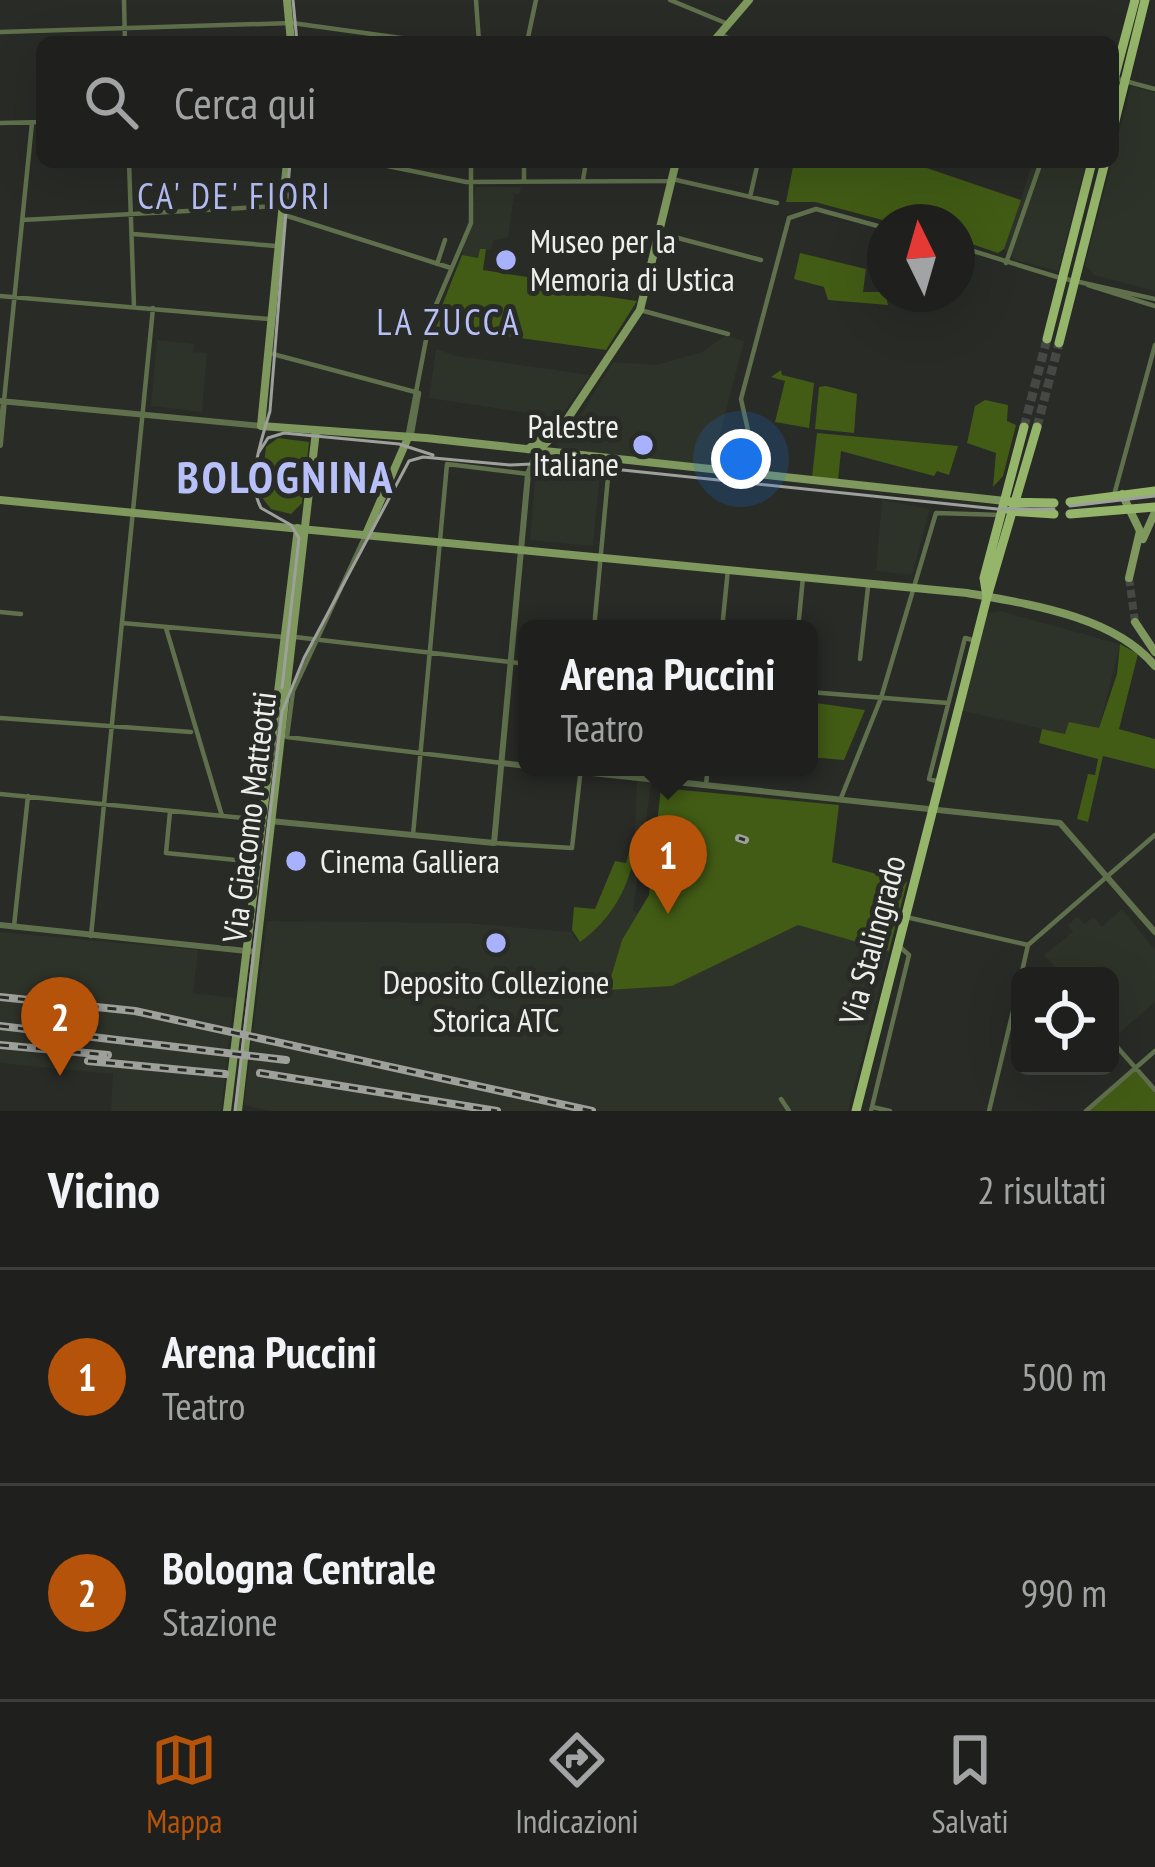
<!DOCTYPE html>
<html lang="it">
<head>
<meta charset="utf-8">
<style>
	:root { --surface:#1f201d; --page:#2c2d2a; --text:#f1f3f6; --muted:#a1a3a4; --line:#3c3e3b; --accent:#b45309 }
	body { margin:0; font-family:"PT Sans Narrow",sans-serif; background:var(--page); color:var(--text) }
	.controls { position:absolute; right:36px; bottom:36px; display:grid; overflow:hidden; border-radius:18px; box-shadow:0 12px 48px #0002 }
	.controls button { width:108px; height:108px; display:grid; place-items:center; padding:0; border:0; border-bottom:3px solid var(--line); background:var(--surface); color:var(--text); font:60px sans-serif }
	.compass { position:absolute; left:867px; top:204px; width:108px; height:108px; border-radius:50%; background:var(--surface); box-shadow:0 12px 48px #0002; rotate:355deg }
	.you { position:absolute; left:741px; top:459px; width:42px; height:42px; margin:-30px; border:9px solid #fff; border-radius:50%; background:#1a73e8; box-shadow:0 0 0 18px #1a73e833 }
	.badge { display:grid; place-items:center; width:78px; height:78px; border-radius:50%; background:var(--accent); color:#fff; font-size:39px; font-weight:700 }
	.pin { position:absolute; translate:-50% -99px; filter:drop-shadow(0 3px 6px #0008) }
	.pin::after { content:''; position:absolute; top:63px; width:42px; height:36px; background:inherit; clip-path:polygon(0 0,100% 0,50% 100%) }
	.popup { position:absolute; left:518px; top:620px; width:300px; height:156px; box-sizing:border-box; display:grid; place-content:center; border-radius:18px; background:var(--surface); filter:drop-shadow(0 3px 9px #0005); font-size:39px; white-space:nowrap; color:var(--muted) }
	.popup b { font-size:45px; color:var(--text) }
	.popup::after { content:''; position:absolute; left:50%; top:100%; margin-left:-24px; border:24px solid transparent; border-top-color:var(--surface) }
	.list { margin:0; padding:0; list-style:none }
	h2 { display:flex; justify-content:space-between; align-items:center; height:156px; margin:0; padding:0 48px; font-size:51px }
	h2 small { font-size:39px; font-weight:400; color:var(--muted) }
	.list li { display:grid; grid-template-columns:78px 1fr auto; gap:36px; align-items:center; box-sizing:border-box; height:216px; padding:0 48px; border-top:3px solid var(--line) }
	.list b { display:block; font-size:45px; white-space:nowrap }
	.list p { margin:0; font-size:39px; white-space:nowrap; color:var(--muted) }
	.list em { font-size:39px; font-style:normal; color:var(--muted) }
	.icon { flex:none; width:66px; height:66px; fill:none; stroke:currentColor; stroke-width:2; stroke-linecap:round; stroke-linejoin:round }
	.map { position:relative; flex:none; width:1155px; height:1111px; overflow:hidden }
	.search { position:absolute; background:var(--surface); box-shadow:0 12px 48px #0002; left:36px; right:36px; top:36px; height:132px; display:flex; align-items:center; gap:30px; box-sizing:border-box; padding:0 42px; border-radius:18px; color:var(--muted); font-size:45px }
	.sheet { height:588px; background:var(--surface) }
	nav { display:flex; justify-content:space-around; align-items:center; box-sizing:border-box; height:168px; border-top:3px solid var(--line); background:var(--surface); font-size:33px; color:var(--muted) }
	nav a { display:grid; justify-items:center; gap:6px }
	nav .on { color:var(--accent) }
	.map>svg:first-child { display:block }
	.built { fill:#2e3329 }
	.green { fill:#425c15 }
	.lines { fill:none; stroke-linecap:round; stroke-linejoin:round }
	.secondary-tunnel { stroke:#464845; stroke-width:8; stroke-dasharray:8 4; stroke-linecap:butt }
	.primary-tunnel { stroke:#464845; stroke-width:9; stroke-dasharray:9 4.5; stroke-linecap:butt }
	.minor { stroke:#60704c; stroke-width:4.5 }
	.tertiary { stroke:#60704c; stroke-width:6 }
	.secondary { stroke:#7e985d; stroke-width:8 }
	.primary { stroke:#95b66a; stroke-width:9 }
	.tram { stroke:#9ea09c; stroke-width:3 }
	.rail-casing { stroke:#9ea09c; stroke-width:8 }
	.rail { stroke:#292b27; stroke-width:3; stroke-dasharray:9; stroke-linecap:butt }
	.poi-dot { fill:#a7b1fc; stroke:#292b27; stroke-width:4.5 }
	.labels { text-anchor:middle; stroke-width:10; stroke-linejoin:round; paint-order:stroke }
	.poi-label { font-size:33px; fill:#edefec; stroke:#292b27; text-anchor:start }
	.street-label { font-size:33px; fill:#edefec; stroke:#292b27 }
	.neighbourhood-label { font-size:36px; letter-spacing:3px; fill:#b8c0f9; stroke:#292b27 }
	.district-label { font-size:45px; font-weight:bold; letter-spacing:3px; fill:#b8c0f9; stroke:#292b27 }
</style>
</head>
<body>
<div class="map">
<svg width="1155" height="1111" viewBox="0 0 1155 1111">
	<rect width="100%" height="100%" fill="#292b27"/>
	<!-- built -->
	<path class="built" d="M1131 86 1155 93V291L1094 275 1085 265Z
		M1033 162H1086L1058 271 1015 260 1004 249Z
		M476 187H521L520 194H514L508 237 493 241 491 250 480 249 478 258 462 255Z
		M725 336 744 341 711 469 558 451 557 440 583 411 613 362 657 365 702 352Z
		M157 340 194 344 193 352 207 353 202 412 151 406Z
		M436 349 457 356 590 375 560 418 429 398Z
		M545 465 600 471 593 546 530 540 536 473Z
		M882 500 930 509 912 575 876 571Z
		M1000 611 1120 644 1099 729 1065 734 959 710 982 614Z
		M637 776 652 778 633 910 640 915 622 940 607 989 672 986 798 925 879 945 889 951 848 1111H271L244 1105 267 921 464 923 571 932 577 941 595 927 622 887 635 836Z
		M1122 909 1155 950V1002L1116 1036 1110 1030V976H1063L1044 955 1073 932 1068 925 1077 917 1084 924 1094 917 1102 927Z
		M0 932 198 950 193 993 234 998 221 1111H111L113 1074 0 1063Z"/>
	<!-- green -->
	<path class="green" d="M794 162H909L1021 200 1004 249 998 253 957 239V222H890L815 202H786Z
		M480 249H486L483 270 546 280V288L637 301 606 350 434 326 462 255 478 258Z
		M800 253 866 269 863 292H885L888 305 828 300 824 287 794 279Z
		M781 370 782 375 814 383 809 428 775 422 785 381 771 377Z
		M826 386 857 394 854 433 815 429 819 387Z
		M985 400 1008 405 1007 421 1016 425 1003 476 993 487 996 453 967 443 975 406Z
		M817 433 958 446 949 475 937 471 934 476 841 451 838 480 812 477Z
		M278 438 309 442 302 503 291 514 271 509 260 495 266 447Z
		M1120 644 1138 654 1119 729 1155 739V769L1103 756 1088 822 1077 819 1088 774 1095 775 1098 759 1039 743 1042 729 1065 734 1069 722 1099 728 1117 674Z
		M809 702 865 710 844 760 809 757Z
		M661 788 839 805 832 862 907 882 889 951 798 925 672 986 607 990 622 940 649 895Z
		M630 848H636C629 887 613 918 580 942L572 930 574 907 595 909 615 861 626 863Z
		M1135 1071 1155 1093V1111H1089Z"/>
	<g class="lines">
		<!-- secondary-tunnel -->
		<path class="secondary-tunnel" d="M1129 578 1135 622"/>
		<!-- primary-tunnel -->
		<path class="primary-tunnel" d="M1024 427 1047 339
			M1037 427 1059 343"/>
		<!-- minor -->
		<path class="minor" d="M124 0 125 42
			M476 0 479 42
			M670 0 728 24
			M0 32 292 23 430 42
			M720 34 736 42
			M527 42 536 0
			M1114 78 1155 89
			M0 123 42 122
			M129 162 134 307
			M368 162 466 182 671 181
			M672 179 777 203
			M583 180 586 162
			M524 181V162
			M750 197 758 162
			M281 214 451 268
			M22 220 279 206
			M659 233 761 260
			M133 234 276 246
			M957 246 1057 277 1155 299
			M1006 263 1041 162
			M437 264 445 240
			M1088 285 1155 306
			M0 296 269 319
			M640 310 728 334
			M269 353 419 393
			M4 401 32 123
			M412 433 419 393
			M407 439 430 319 471 223V162
			M757 471 741 399 789 218 816 209 885 228
			M1114 495 1155 345
			M366 534 293 691 287 737 502 763
			M0 612 21 614
			M122 623 283 637
			M166 628 222 816
			M594 629 608 477
			M722 629 728 569
			M798 629 803 577
			M295 637 527 664
			M860 659 868 587
			M809 692 948 703
			M0 718 191 732
			M940 782 929 779 965 638 976 641
			M706 784 708 767
			M0 794 263 820
			M841 798 881 698 936 513 1001 515
			M170 812 166 853 257 862
			M413 835 447 464 528 474
			M494 843 572 848 581 767
			M906 917 1028 945
			M14 926 28 796
			M91 936 153 308
			M1021 976 1028 945 1155 835
			M1110 1039 1155 1090
			M781 1099 789 1111
			M872 1107 890 1111
			M871 1111 909 955 899 946
			M989 1111 1020 982
			M1086 1111 1155 1051"/>
		<!-- tertiary -->
		<path class="tertiary" d="M0 401 261 426
			M0 445 4 401
			M502 763 527 766
			M536 767 1060 823 1155 932
			M270 821 494 843 528 474 536 453
			M0 925 257 952"/>
		<!-- secondary -->
		<path class="secondary" d="M287 0 291 42
			M713 42 749 0
			M287 162 261 426 426 438 1005 501
			M528 449 559 426
			M537 452 562 427 640 310 676 162
			M1122 494 1140 531 1129 578
			M0 500 967 593C1028 604 1114 616 1155 666
			M366 534 407 440
			M1143 539 1155 512
			M1135 622 1155 652
			M227 1111 298 528
			M238 1111 316 431"/>
		<!-- primary -->
		<path class="primary" d="M1113 83 1135 0
			M1113 129 1145 0
			M1047 339 1092 162
			M1059 343 1105 162
			M1010 502 1054 503
			M1070 502 1155 491
			M1010 511 1054 514
			M1070 514 1155 507
			M987 597 984 578 1024 427
			M856 1111 987 597 1037 427"/>
		<!-- tram -->
		<path class="tram" d="M293 0 297 42
			M259 452 268 438 284 433 399 444 433 455
			M1070 506 1155 496
			M282 688 299 538 291 525 261 508C246 480 262 439 270 411L290 162
			M235 1111 282 712 304 658 409 461 423 457 510 465 555 463 997 509H1054"/>
		<defs>
			<path id="rail" d="M739 838 745 840
				M0 997 135 1011 592 1111
				M0 1026 286 1060
				M0 1045 108 1055
				M88 1061 225 1074
				M260 1073 497 1111"/>
		</defs>
		<!-- rail casing -->
		<use href="#rail" class="rail-casing"/>
		<!-- rail -->
		<use href="#rail" class="rail"/>
	</g>
	<!-- markers -->
	<g class="poi-dot">
		<circle cx="506" cy="260" r="12"/>
		<circle cx="643" cy="445" r="12"/>
		<circle cx="296" cy="861" r="12"/>
		<circle cx="496" cy="943" r="12"/>
	</g>
	<g class="labels">
		<!-- poi labels -->
		<g class="poi-label">
			<text x="530" y="253">Museo per la<tspan x="530" dy="38">Memoria di Ustica</tspan></text>
			<text x="619" y="438" text-anchor="end">Palestre<tspan x="619" dy="38">Italiane</tspan></text>
			<text x="320" y="873">Cinema Galliera</text>
			<text x="496" y="994" text-anchor="middle">Deposito Collezione<tspan x="496" dy="38">Storica ATC</tspan></text>
		</g>
		<!-- street labels -->
		<g class="street-label">
			<text transform="translate(249 817) rotate(-83)" y="12">Via Giacomo Matteotti</text>
			<text transform="translate(872 940) rotate(-75)" y="12">Via Stalingrado</text>
		</g>
		<!-- neighbourhood labels -->
		<g class="neighbourhood-label">
			<text x="235" y="209">CA' DE' FIORI</text>
			<text x="449" y="335">LA ZUCCA</text>
		</g>
		<!-- district labels -->
		<g class="district-label">
			<text x="286" y="493">BOLOGNINA</text>
		</g>
	</g>
</svg>
<div class="controls">
<button><svg class="icon" aria-label="locate" viewBox="0 0 24 24"><circle cx="12" cy="12" r="6"/><path d="M12 2v4M12 18v4M2 12h4M18 12h4"/></svg></button>
</div>
<svg class="compass" viewBox="-18 -18 36 36"><path d="M0-13l5 13h-10z" fill="#e53935"/><path d="M0 13l5-13h-10z" fill="#a1a3a4"/></svg>
<div class="you"></div>
<div class="pin badge" style="left:668px;top:914px">1</div>
<div class="popup"><b>Arena Puccini</b>Teatro</div>
<div class="pin badge" style="left:60px;top:1076px">2</div>
<div class="search"><svg class="icon" aria-label="search" viewBox="0 0 24 24"><circle cx="10" cy="10" r="6"/><path d="M15 15l6 6"/></svg>Cerca qui</div>
</div>
<section class="sheet">
<h2>Vicino<small>2 risultati</small></h2>
<ul class="list">
<li><span class="badge">1</span><div><b>Arena Puccini</b><p>Teatro</p></div><em>500 m</em></li>
<li><span class="badge">2</span><div><b>Bologna Centrale</b><p>Stazione</p></div><em>990 m</em></li>
</ul>
</section>
<nav>
<a class="on"><svg class="icon" aria-label="map" viewBox="0 0 24 24"><path d="M3 6l6-2 6 2 6-2v14l-6 2-6-2-6 2zM9 4v14M15 6v14"/></svg>Mappa</a>
<a><svg class="icon" aria-label="directions" viewBox="0 0 24 24"><path d="M12 3l9 9-9 9-9-9zM9 14v-3h6M13 9l2 2-2 2"/></svg>Indicazioni</a>
<a><svg class="icon" aria-label="saved" viewBox="0 0 24 24"><path d="M7 4h10v16l-5-4-5 4z"/></svg>Salvati</a>
</nav>
</body>
</html>
